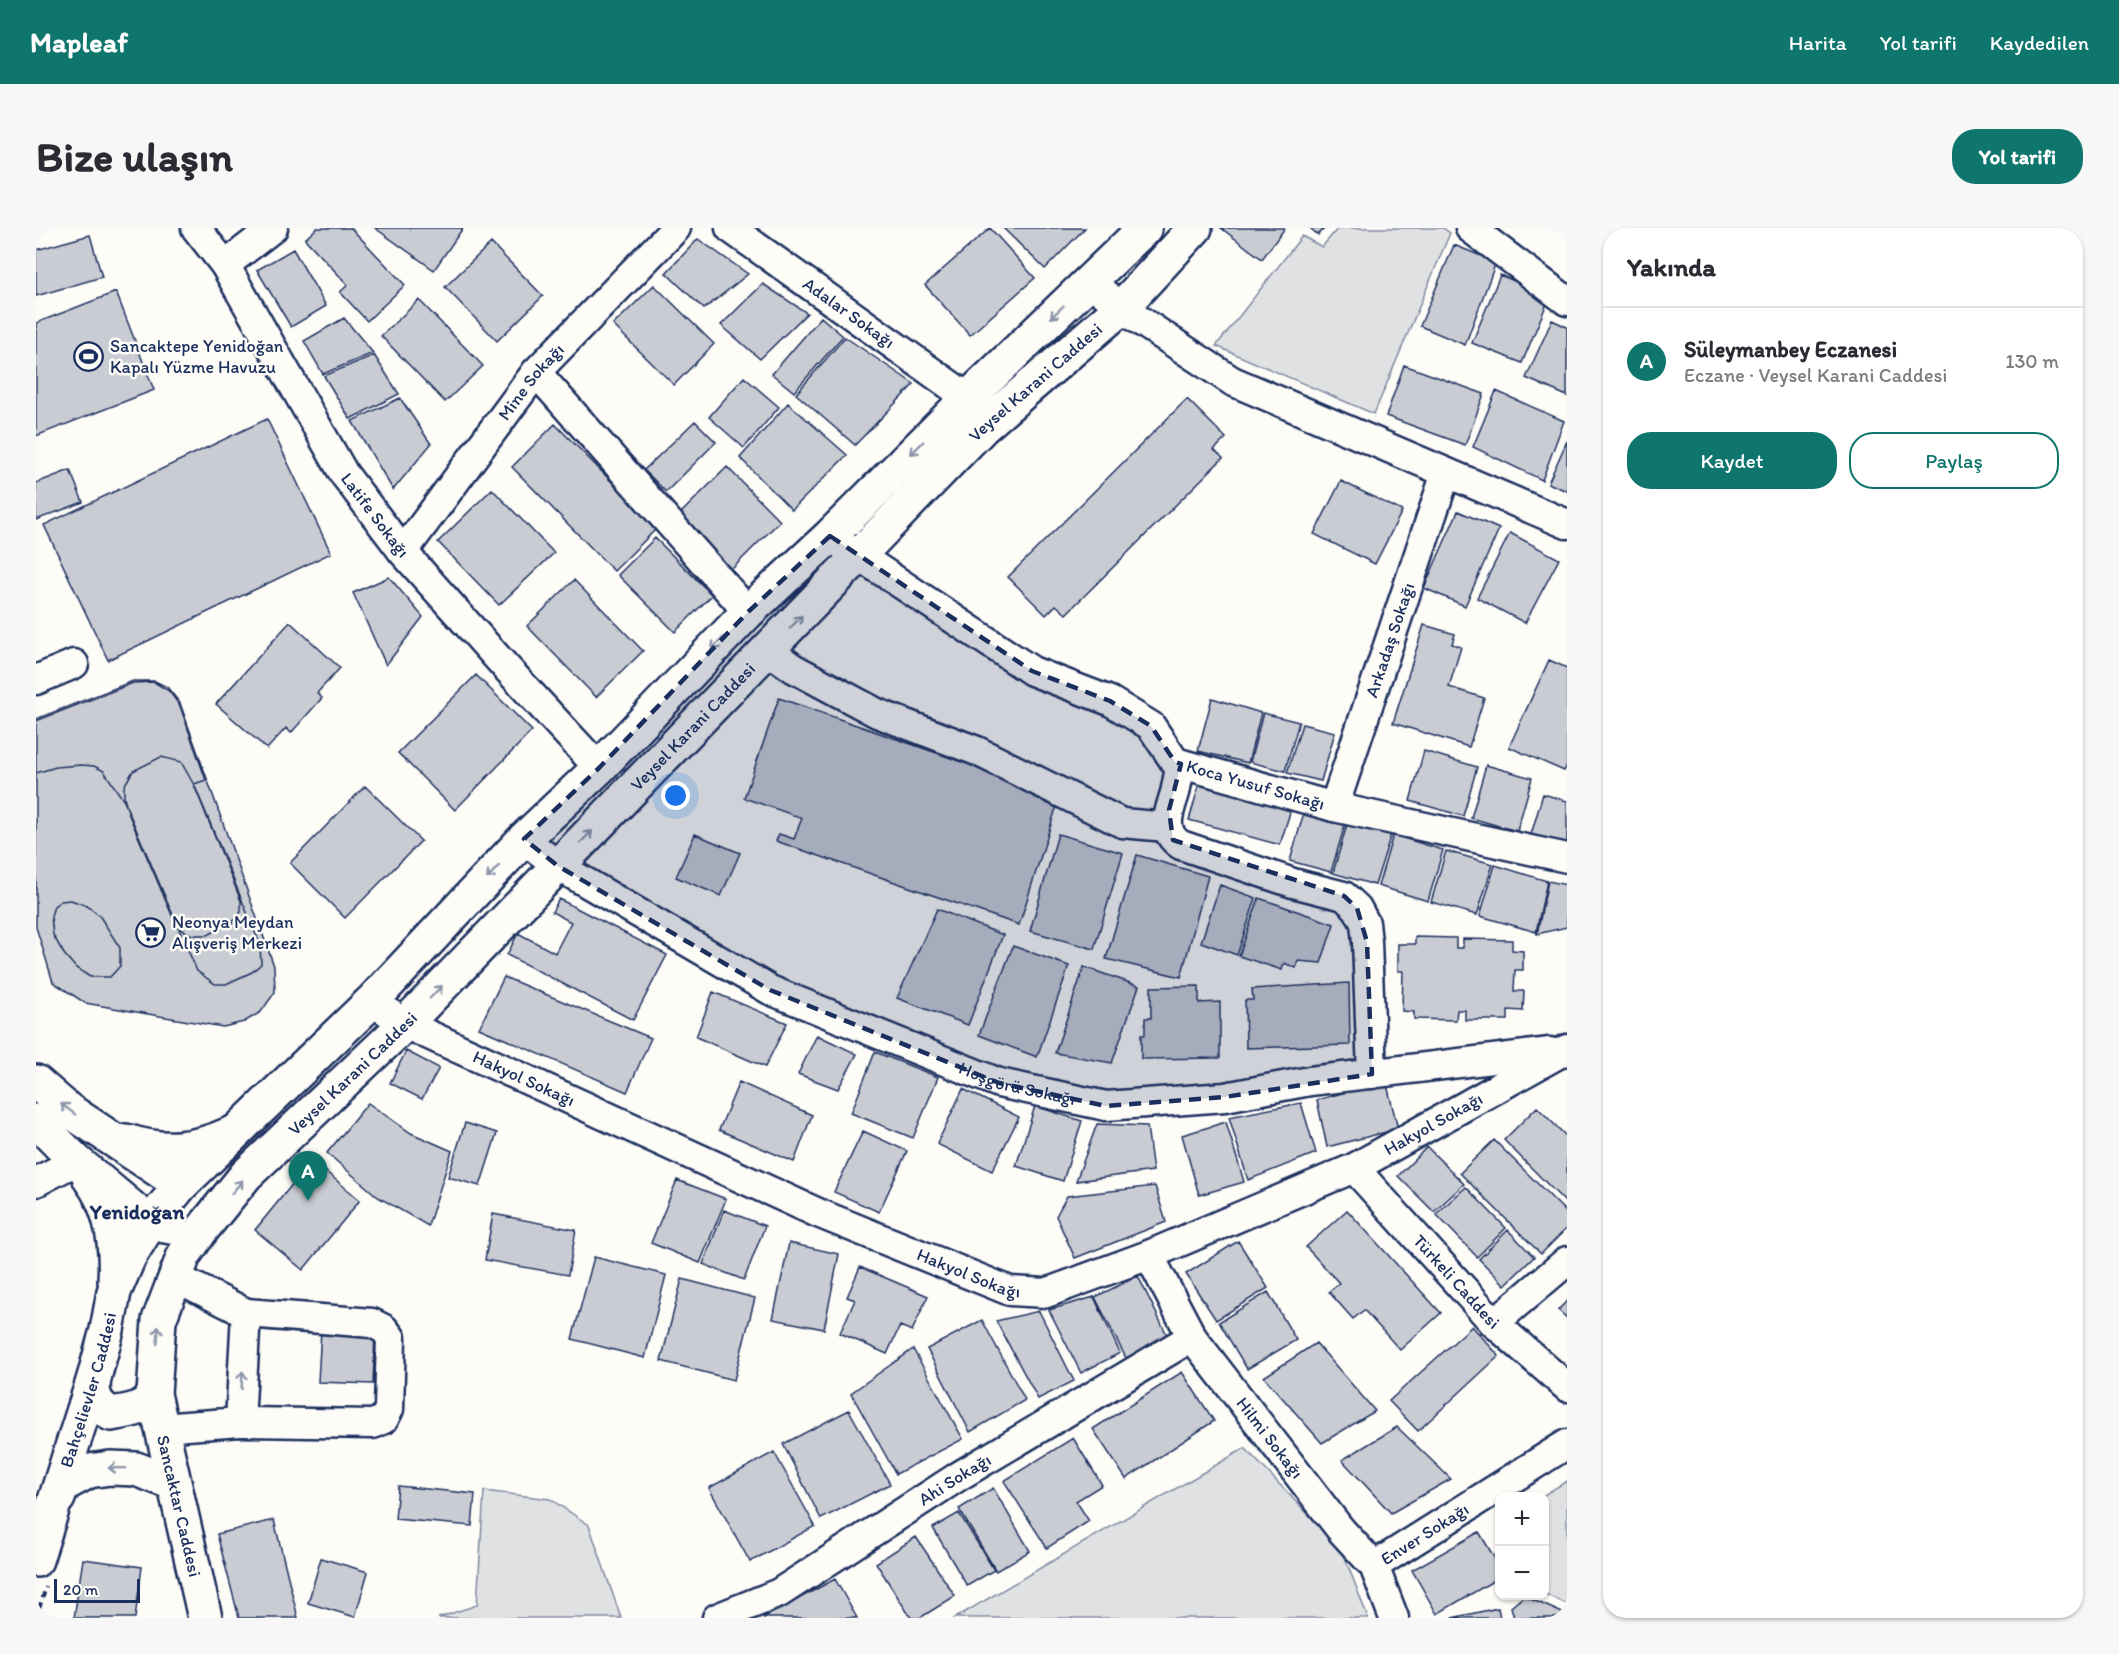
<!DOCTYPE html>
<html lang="tr">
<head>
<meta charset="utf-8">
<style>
	:root { --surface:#fff; --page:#f7f7f7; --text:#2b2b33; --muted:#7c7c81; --line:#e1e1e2; --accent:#0f766e }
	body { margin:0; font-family:Itim,sans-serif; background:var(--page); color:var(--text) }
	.controls { position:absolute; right:18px; bottom:18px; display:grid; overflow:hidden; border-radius:12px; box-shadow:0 2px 4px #0004 }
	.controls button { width:54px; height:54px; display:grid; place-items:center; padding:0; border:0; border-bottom:2px solid var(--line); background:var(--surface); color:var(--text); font:30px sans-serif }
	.scale { position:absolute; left:18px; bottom:15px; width:86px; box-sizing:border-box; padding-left:6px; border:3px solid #1b2f5e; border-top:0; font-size:16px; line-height:21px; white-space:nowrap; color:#1b2f5e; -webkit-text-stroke:4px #fdfcf7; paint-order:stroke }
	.you { position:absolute; left:640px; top:568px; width:21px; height:21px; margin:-15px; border:4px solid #fff; border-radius:50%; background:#1a73e8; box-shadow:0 0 0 9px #1a73e833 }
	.badge { display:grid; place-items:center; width:39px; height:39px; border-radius:50%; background:var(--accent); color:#fff; font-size:20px; font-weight:700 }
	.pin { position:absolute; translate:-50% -50px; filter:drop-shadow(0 2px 3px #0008) }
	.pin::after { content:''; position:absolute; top:32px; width:21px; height:18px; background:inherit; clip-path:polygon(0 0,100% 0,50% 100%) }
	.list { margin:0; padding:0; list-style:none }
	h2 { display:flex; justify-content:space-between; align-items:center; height:78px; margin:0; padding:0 24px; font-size:26px }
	h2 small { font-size:20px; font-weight:400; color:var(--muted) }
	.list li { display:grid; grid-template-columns:39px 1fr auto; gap:18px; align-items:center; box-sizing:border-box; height:108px; padding:0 24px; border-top:2px solid var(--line) }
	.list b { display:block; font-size:22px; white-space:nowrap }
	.list p { margin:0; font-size:20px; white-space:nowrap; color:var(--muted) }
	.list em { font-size:20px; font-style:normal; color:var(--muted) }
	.actions { display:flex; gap:12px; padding:18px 24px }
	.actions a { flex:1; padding:14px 0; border:2px solid var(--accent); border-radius:24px; text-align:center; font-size:21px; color:var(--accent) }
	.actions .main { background:var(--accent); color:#fff }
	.map { position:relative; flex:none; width:1531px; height:1390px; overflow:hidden; border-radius:24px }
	header { display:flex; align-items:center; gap:36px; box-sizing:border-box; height:84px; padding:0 30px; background:var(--accent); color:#fff }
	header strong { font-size:28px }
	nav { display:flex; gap:33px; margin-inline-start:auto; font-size:21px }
	.intro { display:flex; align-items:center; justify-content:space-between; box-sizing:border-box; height:144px; padding:0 36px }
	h1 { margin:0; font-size:42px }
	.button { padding:15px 27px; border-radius:24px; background:var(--accent); color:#fff; font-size:21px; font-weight:700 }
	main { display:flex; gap:36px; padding:0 36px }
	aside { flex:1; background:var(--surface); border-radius:24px; box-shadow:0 2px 4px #0004 }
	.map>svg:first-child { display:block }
	.green { fill:#e0e1e3; stroke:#7e88a0; stroke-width:1.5 }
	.building { fill:#c9ccd3; stroke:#1b2f5e; stroke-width:1.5 }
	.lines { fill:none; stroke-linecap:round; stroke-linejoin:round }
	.minor-casing { stroke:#1b2f5e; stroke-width:33 }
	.major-casing { stroke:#1b2f5e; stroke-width:38 }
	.path { stroke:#1b2f5e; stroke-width:4; stroke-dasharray:6 4.5; stroke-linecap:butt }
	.minor { stroke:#fdfcf7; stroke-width:28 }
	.major { stroke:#fdfcf7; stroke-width:33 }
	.oneway { stroke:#8c96aa }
	.marked { fill:#1b2f5e; fill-opacity:0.2; stroke:#1b2f5e; stroke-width:4.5; stroke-dasharray:12 8; stroke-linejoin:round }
	.labels { text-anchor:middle; stroke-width:5; stroke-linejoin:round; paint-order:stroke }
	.street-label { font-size:18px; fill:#1b2f5e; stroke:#fdfcf7 }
	.poi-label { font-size:18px; fill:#1b2f5e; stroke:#fdfcf7; text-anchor:start }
	.quarter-label { font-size:21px; font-weight:bold; fill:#1b2f5e; stroke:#fdfcf7 }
</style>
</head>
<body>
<header>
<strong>Mapleaf</strong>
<nav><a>Harita</a><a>Yol tarifi</a><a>Kaydedilen</a></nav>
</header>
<div class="intro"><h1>Bize ulaşın</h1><a class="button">Yol tarifi</a></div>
<main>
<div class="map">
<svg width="1531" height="1390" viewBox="0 0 1531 1390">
	<rect width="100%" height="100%" fill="#fdfcf7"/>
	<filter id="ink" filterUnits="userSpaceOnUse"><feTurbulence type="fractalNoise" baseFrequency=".0167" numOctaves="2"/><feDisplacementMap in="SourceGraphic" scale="12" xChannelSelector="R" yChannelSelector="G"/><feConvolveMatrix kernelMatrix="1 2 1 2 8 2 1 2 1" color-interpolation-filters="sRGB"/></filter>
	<g filter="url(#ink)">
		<!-- green -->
		<path class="green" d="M1302 0H1407L1414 5 1338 186 1180 118 1266 8 1286 19Z
			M1209 1220 1306 1322 1332 1390H919Z
			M1531 1253V1376L1509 1366 1508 1268H1506Z
			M448 1263 514 1271 553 1297 585 1390H402L441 1377Z"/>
		<!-- building -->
		<path class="building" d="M281 0H315L369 57 331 93 304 64 312 57 269 11Z
			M339 0H427L398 42Z
			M954 0 999 50 934 107 889 57Z
			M967 0H1049L1009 41Z
			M1185 0H1249L1226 31Z
			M1274 0H1289L1282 7Z
			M54 7 66 49 0 68V22Z
			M662 11 712 46 668 81 630 45Z
			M455 15 507 68 461 113 409 59Z
			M1418 17 1460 34 1429 117 1384 98Z
			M257 21 290 78 255 99 221 42Z
			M1464 47 1514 68 1486 135 1436 115Z
			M727 56 771 85 724 131 685 97Z
			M618 57 678 116 638 157 577 97Z
			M80 64 118 162 0 208V95Z
			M383 72 447 138 409 174 345 108Z
			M785 89 807 108 758 164 736 146Z
			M308 90 337 125 287 146 268 113Z
			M1516 92 1531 99V168L1490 150Z
			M809 109 878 156 819 217 760 166Z
			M338 127 363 166 314 191 288 148Z
			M1368 137 1448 166 1429 217 1350 188Z
			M708 149 743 179 708 220 673 189Z
			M1460 163 1528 193 1506 252 1437 219Z
			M364 170 395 216 357 262 316 193Z
			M1151 171 1190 210 1178 222 1187 230 1030 386 1020 377 1010 387 972 349Z
			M752 175 811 227 756 282 704 230Z
			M231 191 295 325 72 432 8 297Z
			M659 193 680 214 630 264 608 242Z
			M519 196 621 300 578 343 476 239Z
			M1531 213V263L1512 255Z
			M691 239 744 293 693 344 639 291Z
			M34 242 47 274 0 292V255Z
			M1305 253 1366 283 1339 336 1278 306Z
			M456 261 518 325 463 377 402 314Z
			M1422 283 1463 301 1429 378 1388 360Z
			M1474 305 1523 331 1489 395 1441 370Z
			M619 310 676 367 639 404 582 347Z
			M353 349 387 389 350 437 317 365Z
			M538 352 607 423 560 469 491 398Z
			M254 394 304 440 281 465 286 470 255 505 250 500 231 521 180 476Z
			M1388 397 1419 406 1416 416 1425 419 1413 459 1448 470 1433 519 1357 495Z
			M1513 432 1531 440V537L1528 543 1473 519Z
			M440 447 496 503 419 582 362 525Z
			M97 453H119L131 459 144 475 238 738 239 764 225 784 208 794 187 799 49 775 17 754 0 699V491Z
			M118 454 133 463 144 478 170 552 158 556 224 716 225 736 216 744 190 756H179L161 743 88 573 68 543 58 538 45 537 20 539 0 545V493L97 455Z
			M743 470 1024 568 983 697 740 613 743 606 758 611 766 590 708 570Z
			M1176 470 1225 485 1212 535 1162 523Z
			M1227 485 1263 494 1249 543 1214 534Z
			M1266 496 1299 504 1285 553 1251 545Z
			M1388 523 1441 539 1427 588 1374 573Z
			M125 529 145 534 149 541 158 557 205 673V684L197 694 172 707H156L141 699 93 587 88 570V558L97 543Z
			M1450 537 1496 550 1481 603 1435 590Z
			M1164 554 1255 581 1244 617 1153 592Z
			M329 558 385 613 309 690 254 635Z
			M1507 566 1531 573V621L1494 610Z
			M1269 581 1310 593 1295 644 1254 633Z
			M1312 593 1355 606 1339 657 1297 645Z
			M659 606 704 625 685 668 640 649Z
			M1022 606 1087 625 1058 721 994 703Z
			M1357 607 1407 622 1392 673 1342 658Z
			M1410 623 1457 636 1441 687 1395 674Z
			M1101 627 1172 648 1145 749 1070 731Z
			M1459 637 1511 653 1500 704 1444 688Z
			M1512 653 1531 657V699L1501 706Z
			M1184 657 1220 670 1201 727 1165 714Z
			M1223 670 1298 696 1285 735 1262 733 1260 740 1248 735 1246 742 1203 728Z
			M523 671 631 727 597 792 471 727 482 705 519 725 535 694 516 684Z
			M35 672 51 678 63 687 84 720V738L74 749H54L40 740 28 726 17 707 15 688 18 678 25 673Z
			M901 681 967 707 932 797 861 770Z
			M1379 709 1420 710V720H1427V711L1476 712V722L1487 723V742H1479L1478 763H1488L1487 783 1472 782V792H1429V782H1421L1420 792 1378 791V784L1366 783 1367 743H1362V716H1379Z
			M977 718 1033 738 1001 829 943 807Z
			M1048 739 1103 758 1076 835 1019 825Z
			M468 749 615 810 591 864 443 800Z
			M1313 755 1314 817 1210 820 1209 772H1217L1216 761Z
			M1163 758V775L1184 774V830L1105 831V807H1109V790H1115V759Z
			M677 764 751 795 729 839 660 809Z
			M781 807 821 826 802 861 762 846Z
			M370 823 403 840 386 871 354 855Z
			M839 824 902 849 877 910 815 885Z
			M1350 853 1362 901 1291 919 1281 872Z
			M703 854 776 887 758 934 683 902Z
			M927 861 983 889 956 943 901 916Z
			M332 875 375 905 416 923 392 998 342 969 291 925Z
			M1265 875 1280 925 1212 952 1193 889Z
			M999 878 1046 893 1027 953 980 938Z
			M1501 879 1531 909V976L1468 912Z
			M1190 894 1208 954 1163 967 1146 907Z
			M429 895 461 905 444 958 412 949Z
			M1061 896 1111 898 1117 943 1040 953Z
			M827 903 871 923 843 984 798 964Z
			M1458 912 1531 985V1000L1505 1026 1424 945Z
			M1391 919 1428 956 1398 984 1362 948Z
			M276 932 324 972 267 1042 219 1002Z
			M641 952 690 971 664 1035 615 1015Z
			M1119 958 1130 994 1039 1030 1020 988 1031 968Z
			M1430 959 1470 1000 1441 1029 1400 986Z
			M688 982 729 998 708 1052 667 1036Z
			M1311 982 1405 1085 1364 1122 1328 1082 1317 1091 1293 1064 1303 1055 1270 1019Z
			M457 986 540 1002 532 1047 449 1032Z
			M1472 1002 1498 1029 1469 1057 1443 1031Z
			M1202 1013 1232 1060 1180 1092 1150 1046Z
			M753 1015 803 1026 788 1101 737 1091Z
			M558 1029 630 1047 609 1130 536 1111Z
			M824 1039 892 1068 876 1103 864 1098 851 1126 804 1105 819 1072 811 1069Z
			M1102 1048 1132 1109 1090 1130 1059 1069Z
			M646 1051 719 1070 698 1152 625 1133Z
			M1232 1064 1260 1112 1211 1141 1183 1094Z
			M1058 1069 1084 1125 1045 1145 1013 1082Z
			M1531 1073V1090L1522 1082Z
			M1003 1083 1038 1153 1002 1171 960 1093Z
			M946 1092 989 1172 934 1204 891 1121Z
			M1436 1098 1463 1128 1382 1203 1353 1173Z
			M285 1101 339 1104 337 1156 282 1154Z
			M1280 1115 1339 1183 1286 1215 1228 1149Z
			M877 1121 927 1211 860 1246 815 1165Z
			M1146 1144 1178 1193 1090 1251 1057 1201Z
			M813 1182 854 1256 785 1291 747 1216Z
			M1361 1199 1415 1251 1355 1285 1306 1232Z
			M1037 1210 1066 1257 1040 1273 1053 1293 1011 1320 968 1253Z
			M738 1224 779 1298 714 1334 673 1260Z
			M362 1258 439 1266 436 1298 359 1291Z
			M957 1260 994 1323 960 1343 923 1281Z
			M923 1285 958 1342 931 1358 897 1300Z
			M238 1292 262 1390H203L181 1306Z
			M1443 1304 1464 1339V1349L1401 1386 1376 1342Z
			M880 1309 919 1368 884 1390H875L840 1335Z
			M285 1330 332 1344 319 1389 272 1375Z
			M47 1331 106 1339 99 1390H38Z
			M799 1351 821 1390H727Z
			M1488 1368 1531 1387V1390H1478L1475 1379Z
			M1462 1380 1464 1390H1416Z"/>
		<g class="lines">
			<defs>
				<g id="minor">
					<path id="s1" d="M160 0 189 37 308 246 367 324 467 436 563 540"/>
					<path id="s2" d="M694 0 932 170"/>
					<path d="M1434 0 1531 73"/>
					<path d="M189 37 237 0"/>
					<path d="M1054 53 1085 80 1196 153 1531 296"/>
					<path d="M500 144 712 384"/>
					<path id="s3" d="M805 316 996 443 1074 473 1115 498 1139 534 1298 579 1531 630"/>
					<path id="s4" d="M367 324 500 144 640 0"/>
					<path d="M732 422 757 440 841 485 941 523 1086 595 1131 599"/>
					<path d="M0 452 38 436"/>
					<path d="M1145 536C1143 545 1141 555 1139 565 1133 584 1124 604 1145 617L1257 655 1308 668 1321 680 1329 695 1331 714 1336 846"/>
					<path id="s5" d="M1298 579 1410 245"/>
					<path id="s6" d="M488 611 522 638 734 762 963 855 1070 878 1189 869 1274 853 1514 824"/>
					<path id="s7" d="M336 773 369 796 782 985 974 1063 1010 1065 1113 1027 1318 940 1531 821"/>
					<path id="s8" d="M1318 940 1458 1095 1531 1159"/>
					<path d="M0 954 40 933"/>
					<path id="s9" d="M1113 1027 1156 1109 1305 1302 1338 1338 1358 1390"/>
					<path d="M1458 1095 1531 1033"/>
					<path d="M204 1194 337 1196 348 1191 353 1181 355 1110 348 1101 336 1095 210 1085"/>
					<path d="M124 1200 204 1194 210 1085 139 1049"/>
					<path id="s10" d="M1338 1338 1531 1216"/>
					<path id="s11" d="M681 1390 743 1365 923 1248 1156 1109"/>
				</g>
				<g id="major">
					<path d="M0 854 31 881 145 957"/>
					<path d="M0 893 40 933 114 995 135 999"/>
					<path d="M90 913C128 925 158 922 194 906"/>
					<path d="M54 951C76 980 81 1018 79 1053"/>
					<path d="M58 1150C55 1167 60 1177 75 1186 92 1183 109 1182 118 1166"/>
					<path d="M22 1270 27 1257 53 1243 74 1240 100 1241 137 1255"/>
					<path id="s12" d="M0 1332 58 1150 71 1102 78 1064 93 1029 114 995 145 957 336 773 488 611 563 540 712 384 794 308 932 170 1109 0"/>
					<path id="s13" d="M169 1390 118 1166 123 1092 148 1027 164 1004 210 947 369 796 947 199 1085 80 1159 0"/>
				</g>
			</defs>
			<!-- minor casing -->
			<use href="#minor" class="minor-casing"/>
			<!-- major casing -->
			<use href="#major" class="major-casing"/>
			<!-- path -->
			<path class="path" d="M0 1390 10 1359"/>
			<!-- minor -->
			<use href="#minor" class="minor"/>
			<!-- major -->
			<use href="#major" class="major"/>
		</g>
		<!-- one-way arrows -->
		<defs><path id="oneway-shaft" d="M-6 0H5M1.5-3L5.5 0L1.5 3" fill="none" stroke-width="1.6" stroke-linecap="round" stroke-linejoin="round" transform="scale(1.5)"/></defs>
		<g class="oneway">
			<use href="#oneway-shaft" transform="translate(1021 84) rotate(136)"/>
			<use href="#oneway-shaft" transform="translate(881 220) rotate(135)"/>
			<use href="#oneway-shaft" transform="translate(760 394) rotate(-46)"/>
			<use href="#oneway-shaft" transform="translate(682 415) rotate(134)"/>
			<use href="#oneway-shaft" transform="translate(550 609) rotate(-46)"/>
			<use href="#oneway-shaft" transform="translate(457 644) rotate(133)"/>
			<use href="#oneway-shaft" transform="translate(400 764) rotate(-46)"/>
			<use href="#oneway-shaft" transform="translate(32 881) rotate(-143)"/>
			<use href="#oneway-shaft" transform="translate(201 959) rotate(-51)"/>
			<use href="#oneway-shaft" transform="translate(122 1107) rotate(-86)"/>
			<use href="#oneway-shaft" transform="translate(206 1152) rotate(-87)"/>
			<use href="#oneway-shaft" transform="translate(81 1240) rotate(-179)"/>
		</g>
	</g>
	<!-- marked area -->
	<path class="marked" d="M794 308 996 443 1074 473 1115 498 1139 534 1145 536 1133 582 1137 612 1308 668 1321 680 1331 714 1336 846 1189 869 1070 878 963 855 734 762 522 638 488 611 563 540 712 384Z"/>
	<!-- icons -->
	<defs>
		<symbol id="stadium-ring" viewBox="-11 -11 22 22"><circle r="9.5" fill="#fdfcf7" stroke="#1b2f5e" stroke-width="1.5"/><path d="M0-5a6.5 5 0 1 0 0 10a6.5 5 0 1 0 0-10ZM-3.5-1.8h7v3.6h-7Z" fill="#1b2f5e"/></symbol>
		<symbol id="supermarket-ring" viewBox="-11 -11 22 22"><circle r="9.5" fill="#fdfcf7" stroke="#1b2f5e" stroke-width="1.5"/><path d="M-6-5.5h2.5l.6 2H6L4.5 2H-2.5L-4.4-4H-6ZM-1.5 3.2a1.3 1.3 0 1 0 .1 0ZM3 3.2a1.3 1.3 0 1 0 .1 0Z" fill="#1b2f5e"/></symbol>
	</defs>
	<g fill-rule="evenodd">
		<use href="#stadium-ring" x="36" y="112" width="33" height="33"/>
		<use href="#supermarket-ring" x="98" y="688" width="33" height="33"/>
	</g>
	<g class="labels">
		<!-- street labels -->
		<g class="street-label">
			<text dy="6" stroke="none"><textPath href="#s2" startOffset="146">Adalar Sokağı</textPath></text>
			<text dy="6" stroke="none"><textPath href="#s13" startOffset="1594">Veysel Karani Caddesi</textPath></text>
			<text dy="6" stroke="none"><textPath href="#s4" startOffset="213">Mine Sokağı</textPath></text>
			<text dy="6" stroke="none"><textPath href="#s1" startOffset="339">Latife Sokağı</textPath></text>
			<text dy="6" stroke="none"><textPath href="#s5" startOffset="176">Arkadaş Sokağı</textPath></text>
			<text dy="6" stroke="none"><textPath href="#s13" startOffset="1108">Veysel Karani Caddesi</textPath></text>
			<text dy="6" stroke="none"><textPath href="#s3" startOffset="488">Koca Yusuf Sokağı</textPath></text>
			<text dy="6" stroke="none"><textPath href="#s13" startOffset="622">Veysel Karani Caddesi</textPath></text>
			<text dy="6" stroke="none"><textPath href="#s7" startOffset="171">Hakyol Sokağı</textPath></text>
			<text dy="6" stroke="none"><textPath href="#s6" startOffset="554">Hoşgörü Sokağı</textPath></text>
			<text dy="6" stroke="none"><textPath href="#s7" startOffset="1161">Hakyol Sokağı</textPath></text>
			<text dy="6" stroke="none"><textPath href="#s7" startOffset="657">Hakyol Sokağı</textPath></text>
			<text dy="6" stroke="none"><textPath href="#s8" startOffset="153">Türkeli Caddesi</textPath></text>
			<text dy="6" stroke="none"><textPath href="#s12" startOffset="178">Bahçelievler Caddesi</textPath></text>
			<text dy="6" stroke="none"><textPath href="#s9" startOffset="220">Hilmi Sokağı</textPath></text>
			<text dy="6" stroke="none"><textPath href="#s11" startOffset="276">Ahi Sokağı</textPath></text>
			<text transform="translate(143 1278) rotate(77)" y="6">Sancaktar Caddesi</text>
			<text dy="6" stroke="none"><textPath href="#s10" startOffset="60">Enver Sokağı</textPath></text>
		</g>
		<!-- poi labels -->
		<g class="poi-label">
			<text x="74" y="124">Sancaktepe Yenidoğan<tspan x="74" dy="21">Kapalı Yüzme Havuzu</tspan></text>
			<text x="136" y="700">Neonya Meydan<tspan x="136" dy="21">Alışveriş Merkezi</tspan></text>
		</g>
		<!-- quarter labels -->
		<g class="quarter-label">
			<text x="101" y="991">Yenidoğan</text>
		</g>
	</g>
</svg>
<div class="controls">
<button>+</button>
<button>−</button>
</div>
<div class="scale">20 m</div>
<div class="you"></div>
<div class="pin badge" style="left:272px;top:973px">A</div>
</div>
<aside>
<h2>Yakında<small></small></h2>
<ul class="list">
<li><span class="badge">A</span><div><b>Süleymanbey Eczanesi</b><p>Eczane · Veysel Karani Caddesi</p></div><em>130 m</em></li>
</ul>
<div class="actions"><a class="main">Kaydet</a><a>Paylaş</a></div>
</aside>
</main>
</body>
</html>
